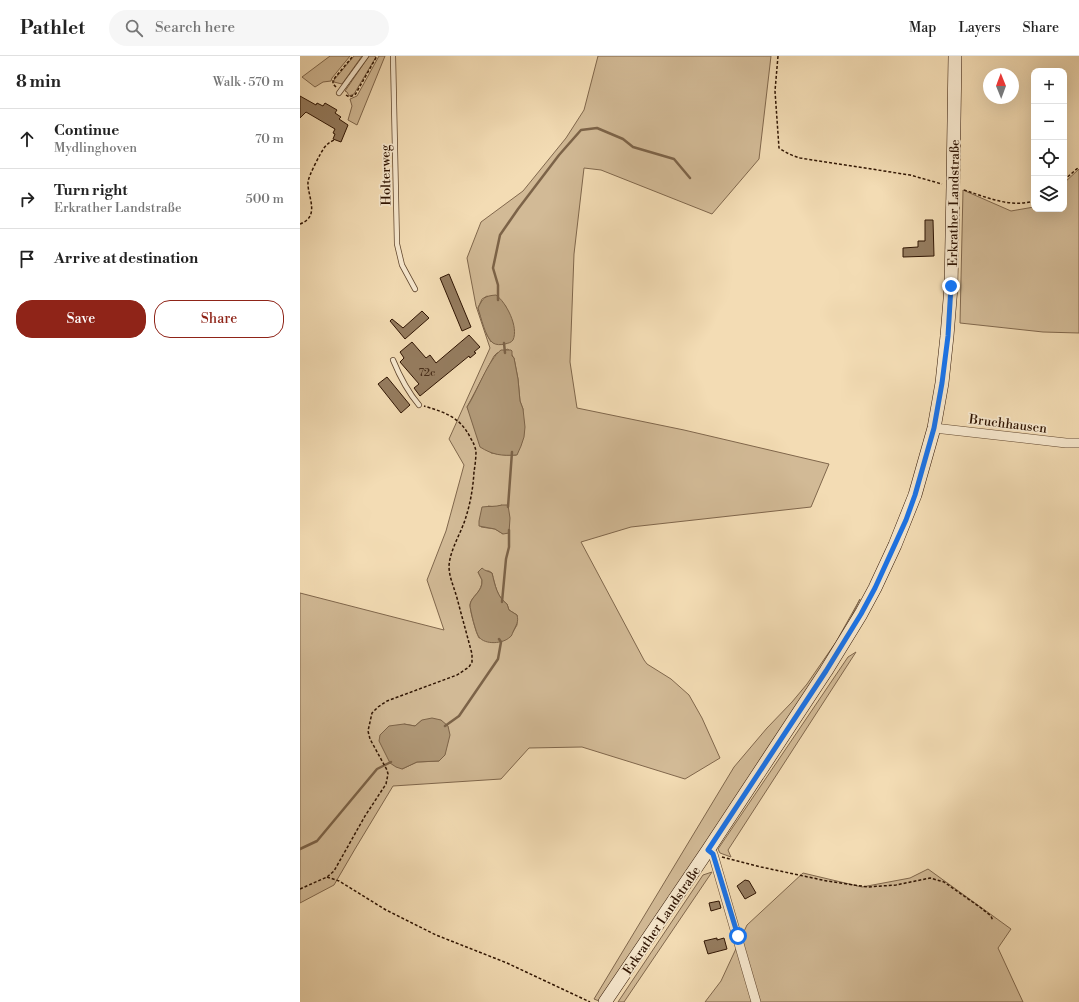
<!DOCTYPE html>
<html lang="en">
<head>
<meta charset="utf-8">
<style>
	:root { --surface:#fff; --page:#f6f6f6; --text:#222; --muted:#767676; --line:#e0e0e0; --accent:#8f2418 }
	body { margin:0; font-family:"Libre Bodoni",serif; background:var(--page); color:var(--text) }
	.controls { position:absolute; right:12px; top:12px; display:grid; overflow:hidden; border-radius:8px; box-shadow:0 4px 16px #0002 }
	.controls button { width:36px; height:36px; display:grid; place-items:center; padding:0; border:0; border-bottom:1px solid var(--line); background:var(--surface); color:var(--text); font:20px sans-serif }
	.compass { position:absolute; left:683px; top:12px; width:36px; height:36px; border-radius:50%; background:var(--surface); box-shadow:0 4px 16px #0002; rotate:359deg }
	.stop { position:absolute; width:12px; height:12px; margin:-9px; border:3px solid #1a73e8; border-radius:50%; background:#fff }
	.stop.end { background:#1a73e8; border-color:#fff; box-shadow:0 1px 4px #0008 }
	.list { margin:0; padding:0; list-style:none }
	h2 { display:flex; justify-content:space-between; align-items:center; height:52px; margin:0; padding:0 16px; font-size:17px }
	h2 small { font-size:13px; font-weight:400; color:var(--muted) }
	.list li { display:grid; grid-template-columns:26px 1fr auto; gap:12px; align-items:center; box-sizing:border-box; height:60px; padding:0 16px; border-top:1px solid var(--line) }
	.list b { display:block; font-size:15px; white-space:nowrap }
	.list p { margin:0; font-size:13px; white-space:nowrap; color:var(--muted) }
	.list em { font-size:13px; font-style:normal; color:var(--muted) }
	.actions { display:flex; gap:8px; padding:12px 16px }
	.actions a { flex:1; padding:9px 0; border:1px solid var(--accent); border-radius:16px; text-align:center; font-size:14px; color:var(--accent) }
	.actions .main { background:var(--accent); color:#fff }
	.icon { flex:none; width:22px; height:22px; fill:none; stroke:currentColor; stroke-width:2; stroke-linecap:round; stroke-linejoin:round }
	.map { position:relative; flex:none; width:779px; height:946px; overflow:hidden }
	header { display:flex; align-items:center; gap:24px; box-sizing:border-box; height:56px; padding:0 20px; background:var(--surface); border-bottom:1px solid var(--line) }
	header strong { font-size:19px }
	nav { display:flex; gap:22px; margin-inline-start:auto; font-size:14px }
	.search { width:280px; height:36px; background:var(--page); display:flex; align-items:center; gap:10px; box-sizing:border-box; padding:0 14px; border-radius:22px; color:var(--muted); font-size:15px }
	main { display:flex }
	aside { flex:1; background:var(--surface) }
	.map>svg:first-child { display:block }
	.green { fill:#d2ba96; stroke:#80674c; fill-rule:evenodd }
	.water { fill:#b09877; stroke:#7c6348 }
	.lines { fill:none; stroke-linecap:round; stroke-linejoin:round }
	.stream { stroke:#7c6348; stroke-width:2.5 }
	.building { fill:#957c5f; stroke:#2f1402 }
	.lane-casing { stroke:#60462e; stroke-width:6 }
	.street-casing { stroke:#60462e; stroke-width:10 }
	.secondary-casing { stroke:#2f1402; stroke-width:14 }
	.path { stroke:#2f1402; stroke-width:1.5; stroke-dasharray:3 2; stroke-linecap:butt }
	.lane { stroke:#f7e8ce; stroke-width:4.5 }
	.street { stroke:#f7e8ce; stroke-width:9 }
	.secondary { stroke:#f7e8ce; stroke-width:13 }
	.route { stroke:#1a73e8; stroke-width:5 }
	.labels { text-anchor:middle; stroke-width:3.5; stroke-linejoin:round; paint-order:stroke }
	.number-label { font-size:11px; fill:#482e19 }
	.street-label { font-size:13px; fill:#2f1402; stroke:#f7e8ce }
</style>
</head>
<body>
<header>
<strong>Pathlet</strong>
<div class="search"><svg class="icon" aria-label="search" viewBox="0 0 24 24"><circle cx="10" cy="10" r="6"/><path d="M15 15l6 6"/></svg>Search here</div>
<nav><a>Map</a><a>Layers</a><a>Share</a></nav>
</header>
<main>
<aside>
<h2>8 min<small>Walk · 570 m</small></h2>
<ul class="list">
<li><svg class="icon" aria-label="ahead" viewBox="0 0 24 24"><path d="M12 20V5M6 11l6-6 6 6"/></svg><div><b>Continue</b><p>Mydlinghoven</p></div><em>70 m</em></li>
<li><svg class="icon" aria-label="right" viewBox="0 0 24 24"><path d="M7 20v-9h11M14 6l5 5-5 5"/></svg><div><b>Turn right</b><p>Erkrather Landstraße</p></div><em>500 m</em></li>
<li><svg class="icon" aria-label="arrive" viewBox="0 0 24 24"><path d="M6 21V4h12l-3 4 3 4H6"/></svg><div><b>Arrive at destination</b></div></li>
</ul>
<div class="actions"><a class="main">Save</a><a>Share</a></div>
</aside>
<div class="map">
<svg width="779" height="946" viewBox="0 0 779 946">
	<rect width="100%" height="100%" fill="#f3dcb4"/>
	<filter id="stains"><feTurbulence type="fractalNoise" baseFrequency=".005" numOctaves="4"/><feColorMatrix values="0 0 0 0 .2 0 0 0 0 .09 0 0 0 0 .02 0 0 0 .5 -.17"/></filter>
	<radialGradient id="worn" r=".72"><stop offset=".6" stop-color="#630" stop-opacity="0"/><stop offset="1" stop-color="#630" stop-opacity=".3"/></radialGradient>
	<!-- green -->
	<path class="green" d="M30 0H50L32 22 31 25 23 26 15 31 2 21Z
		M54 0H62L42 28 34 26V24Z
		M69 0H74L76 1 54 38 49 40 47 36 45 35Z
		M79 0H85L57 69 48 64 52 50 50 43 57 40Z
		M298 0H471L459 103 412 158 301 114 284 112 274 198 270 306 277 352 384 374 529 408 511 451 331 471 281 486 344 604 347 608 371 623 389 639 402 662 420 702 385 723 282 691 229 692 201 723 93 730 55 793 34 829 0 847V537L144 574 127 524 146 475 164 409 149 383 190 292 176 250 167 202 181 166 223 135 266 82 284 54ZM187 240 205 249 213 268 191 286 187 279 178 252 182 243ZM208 293 214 302 218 323 220 345 223 353 216 399H206L191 397 167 351 194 300 197 297ZM202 449 203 478 195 473 181 471 188 450 196 451ZM185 515H189L192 517C195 529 197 541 207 548L209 554 217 559V569L210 581 179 582C176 577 170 555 170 549 170 541 183 536 182 524 181 522 179 518 178 516ZM122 664 139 705 117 706 102 713 104 668 115 670Z
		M779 113V277L743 276 660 267 663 134 711 155 734 151V153H764V127Z
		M560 543 541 582 507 637 299 945 294 943 434 711 467 672 492 646 507 628 536 586Z
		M556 596 428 794 431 801 420 797 418 793 548 601Z
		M628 813 711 873 698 892 723 946H405L421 925 447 869 503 817 562 831 610 822Z
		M412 816 324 946H318L403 819Z"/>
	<!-- water -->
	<path class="water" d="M196 239C206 246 219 271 213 284 211 287 208 287 205 288 201 289 196 289 193 287 185 281 181 261 178 252 183 242 184 240 196 239Z
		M201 294H211L212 295V300L214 302 218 323 220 345 223 353 225 371 224 381 221 390 217 399C201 400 193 399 180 391L167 351C177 336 188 304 201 294Z
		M202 449H208L210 462 209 477 203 478 195 473 179 470V465L182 451C189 450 195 451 202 449Z
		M182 512C185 515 188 515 192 517 195 529 197 541 207 548L209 554 217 559C219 566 216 569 213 576 212 578 212 580 210 581 203 588 185 589 179 581 176 578 170 553 170 549 171 540 183 536 182 524 181 522 179 518 178 516Z
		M132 662 141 664 148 670 150 679 145 699 139 705 117 706 102 713 96 711 90 707 79 685 80 679 89 670 104 668 115 670 122 664Z"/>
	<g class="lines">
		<!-- stream -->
		<path class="stream" d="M198 244V229L193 212 200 179 218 153 259 99 281 74 297 72 323 83 333 91 374 103 390 122
			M204 287 205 297
			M208 451 212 396
			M202 546 206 503 209 491V474
			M145 670 159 660 198 603 201 586 199 583
			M0 793 17 785 77 713 91 706"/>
	</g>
	<!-- building -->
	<path class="building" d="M0 40 16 49 17 47 23 50 25 47 37 54 35 57 41 61 39 63 48 69 41 86 33 83 35 78 33 77 35 73 6 56 0 62Z
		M625 164H633L634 200 603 201V192L618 191V185H625Z
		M149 218 171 271 162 275 140 222Z
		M122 255 129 262 105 283 90 265 92 263 103 272Z
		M169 279 180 291 174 296 176 297 170 302 169 300 120 340 114 332 119 328 100 306 104 302 100 296 112 286 126 302 130 299 136 307Z
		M87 321 110 349 101 357 78 328Z
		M445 824 449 825 456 837 445 843 437 830Z
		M419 845 421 852 411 855 409 847Z
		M417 882V884L424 882 427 893 408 898 404 885Z"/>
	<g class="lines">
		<defs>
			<path id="lane" d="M93 0 97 188 102 209 115 233
				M39 37 66 0
				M93 304C100 321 107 335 119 349"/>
			<path id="street" d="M634 372 766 387H779
				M408 794 413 798 456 946"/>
			<path id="secondary" d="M305 946 408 794 526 615 561 558 575 532 595 489 615 439 634 372 642 327 647 280 651 231 653 131 655 0"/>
		</defs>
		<!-- lane casing -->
		<use href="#lane" class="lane-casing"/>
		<!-- street casing -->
		<use href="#street" class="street-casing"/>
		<!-- secondary casing -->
		<use href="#secondary" class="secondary-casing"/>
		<!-- path -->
		<path class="path" d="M478 0 475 35 479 92C486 97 493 100 500 102L610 119 642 128
			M36 31 33 28V24L53 0
			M46 39 49 41 55 39 77 0
			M764 124 779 111
			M664 134C686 141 710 152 734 145
			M0 168C21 160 7 140 8 126 8 121 21 96 24 92 27 88 30 86 34 84
			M422 801 461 811 527 825 568 831 596 829 630 822 644 826 681 852 691 860 693 865
			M27 821 39 825 86 854 136 879 207 907 290 946
			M0 833 27 821 34 815 65 760 86 728 88 718 87 714 70 683 68 675 72 657 78 651 87 645 157 619 169 611 172 606V598C167 579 162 561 157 542 154 531 149 521 149 510 150 494 160 479 165 464 170 449 173 433 174 416 175 410 176 402 176 395 175 390 173 386 170 381 160 361 144 356 124 350"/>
		<!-- lane -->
		<use href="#lane" class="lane"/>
		<!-- street -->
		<use href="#street" class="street"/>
		<!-- secondary -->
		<use href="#secondary" class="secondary"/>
	</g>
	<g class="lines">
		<!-- route -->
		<path class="route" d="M438 880 413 798 408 794 526 615 561 558 575 532 606 464 615 439 634 372 642 327 648 280 651 230"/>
	</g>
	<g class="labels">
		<!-- number labels -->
		<g class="number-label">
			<text x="127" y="320">72c</text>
		</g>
		<!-- street labels -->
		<g class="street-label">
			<text transform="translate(85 119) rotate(-91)" y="5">Holterweg</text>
			<text transform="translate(653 147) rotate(-89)" y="5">Erkrather Landstraße</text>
			<text transform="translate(708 367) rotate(7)" y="5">Bruchhausen</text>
			<text transform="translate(361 864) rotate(-56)" y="5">Erkrather Landstraße</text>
		</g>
	</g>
	<rect width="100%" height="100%" filter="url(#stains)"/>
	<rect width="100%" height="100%" fill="url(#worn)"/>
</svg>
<div class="controls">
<button>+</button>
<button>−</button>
<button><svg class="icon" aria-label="locate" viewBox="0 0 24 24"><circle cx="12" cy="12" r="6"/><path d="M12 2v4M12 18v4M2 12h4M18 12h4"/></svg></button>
<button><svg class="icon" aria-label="layers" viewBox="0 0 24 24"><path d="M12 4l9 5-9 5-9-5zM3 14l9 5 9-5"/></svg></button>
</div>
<svg class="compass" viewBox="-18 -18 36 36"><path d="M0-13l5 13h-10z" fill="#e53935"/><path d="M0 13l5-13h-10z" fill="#767676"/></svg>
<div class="stop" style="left:438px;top:880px"></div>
<div class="stop end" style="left:651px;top:230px"></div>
</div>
</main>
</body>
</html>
